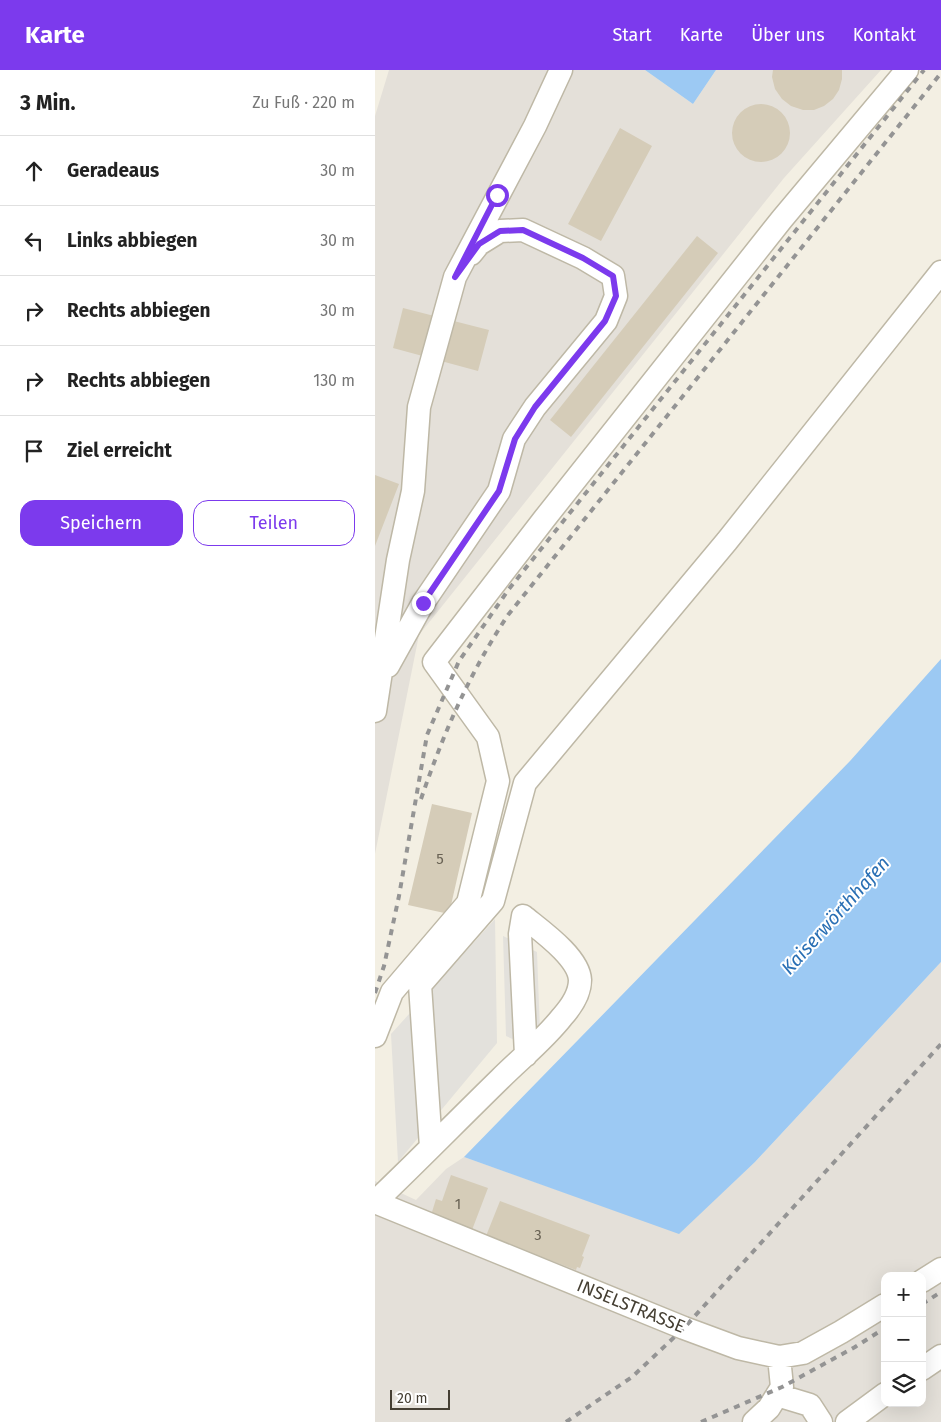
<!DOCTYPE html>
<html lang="de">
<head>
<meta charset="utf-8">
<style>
	:root { --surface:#fff; --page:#f6f6f6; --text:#222; --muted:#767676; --line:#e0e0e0; --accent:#7c3aed }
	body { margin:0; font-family:"Fira Sans",sans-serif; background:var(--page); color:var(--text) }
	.controls { position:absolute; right:15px; bottom:15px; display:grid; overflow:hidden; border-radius:10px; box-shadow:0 5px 20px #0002 }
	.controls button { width:45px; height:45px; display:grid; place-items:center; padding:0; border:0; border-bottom:1px solid var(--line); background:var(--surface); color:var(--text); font:25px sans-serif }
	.scale { position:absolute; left:15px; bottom:12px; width:60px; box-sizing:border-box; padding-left:5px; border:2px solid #453f33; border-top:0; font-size:14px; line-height:18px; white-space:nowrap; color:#453f33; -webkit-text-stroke:4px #fff; paint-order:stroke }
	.stop { position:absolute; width:15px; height:15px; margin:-11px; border:4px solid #7c3aed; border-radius:50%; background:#fff }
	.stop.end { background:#7c3aed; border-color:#fff; box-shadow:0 1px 5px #0008 }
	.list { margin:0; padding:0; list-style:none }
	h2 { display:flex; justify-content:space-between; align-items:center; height:65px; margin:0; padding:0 20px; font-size:21px }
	h2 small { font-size:16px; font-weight:400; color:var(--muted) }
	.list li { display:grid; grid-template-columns:32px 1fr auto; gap:15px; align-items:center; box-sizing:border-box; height:70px; padding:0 20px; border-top:1px solid var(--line) }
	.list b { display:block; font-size:19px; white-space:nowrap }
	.list em { font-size:16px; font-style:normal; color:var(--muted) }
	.actions { display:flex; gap:10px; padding:15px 20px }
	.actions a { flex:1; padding:11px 0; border:1px solid var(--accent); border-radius:15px; text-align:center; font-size:18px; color:var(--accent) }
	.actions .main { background:var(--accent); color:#fff }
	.icon { flex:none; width:28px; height:28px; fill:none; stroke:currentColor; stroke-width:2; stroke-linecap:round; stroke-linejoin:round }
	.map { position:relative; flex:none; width:566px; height:1352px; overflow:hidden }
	header { display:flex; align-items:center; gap:30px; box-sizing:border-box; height:70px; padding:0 25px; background:var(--accent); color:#fff }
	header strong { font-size:24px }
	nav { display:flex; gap:28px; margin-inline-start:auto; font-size:18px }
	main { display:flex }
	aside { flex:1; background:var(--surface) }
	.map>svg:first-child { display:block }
	.industrial { fill:#e4e0d9; fill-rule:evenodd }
	.parking { fill:#e3e1dc }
	.water { fill:#9cc9f3 }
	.building { fill:#d5ccb8 }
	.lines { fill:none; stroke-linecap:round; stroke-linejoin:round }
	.minor-casing { stroke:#beb8a6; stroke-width:25 }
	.minor { stroke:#fff; stroke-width:22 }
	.rail { stroke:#949494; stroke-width:4; stroke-dasharray:6 6; stroke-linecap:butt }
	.route { stroke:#7c3aed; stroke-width:6 }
	.labels { text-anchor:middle; stroke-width:4; stroke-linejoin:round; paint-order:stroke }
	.number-label { font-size:15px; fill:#696254 }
	.street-label { font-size:18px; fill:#453f33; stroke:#fff }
	.water-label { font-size:19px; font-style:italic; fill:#296fb4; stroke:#fff }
</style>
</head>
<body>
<header>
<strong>Karte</strong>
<nav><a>Start</a><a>Karte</a><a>Über uns</a><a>Kontakt</a></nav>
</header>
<main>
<aside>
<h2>3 Min.<small>Zu Fuß · 220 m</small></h2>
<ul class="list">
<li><svg class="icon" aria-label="ahead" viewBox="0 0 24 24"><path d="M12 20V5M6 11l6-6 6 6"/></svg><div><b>Geradeaus</b></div><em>30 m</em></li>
<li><svg class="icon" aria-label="left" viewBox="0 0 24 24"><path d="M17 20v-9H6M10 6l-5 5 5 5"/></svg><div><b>Links abbiegen</b></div><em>30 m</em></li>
<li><svg class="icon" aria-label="right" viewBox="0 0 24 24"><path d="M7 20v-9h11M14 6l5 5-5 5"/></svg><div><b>Rechts abbiegen</b></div><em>30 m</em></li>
<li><svg class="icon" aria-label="right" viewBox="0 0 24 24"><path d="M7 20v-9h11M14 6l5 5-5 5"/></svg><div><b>Rechts abbiegen</b></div><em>130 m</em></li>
<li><svg class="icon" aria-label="arrive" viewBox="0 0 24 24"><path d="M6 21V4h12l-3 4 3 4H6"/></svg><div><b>Ziel erreicht</b></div></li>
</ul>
<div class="actions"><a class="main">Speichern</a><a>Teilen</a></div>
</aside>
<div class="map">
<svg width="566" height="1352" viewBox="0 0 566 1352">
	<rect width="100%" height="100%" fill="#f3efe3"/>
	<!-- industrial -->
	<path class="industrial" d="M14 0H270L318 34 341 0H506L409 108 44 565 0 784V46Z
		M566 892V1352H0V1111L41 1130 71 1099 89 1087 304 1163 380 1092ZM510 1206H547V1333H510Z"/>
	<!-- parking -->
	<path class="parking" d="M120 849 122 973 23 1092 16 964Z
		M128 866 162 882 165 962 144 972 131 966Z"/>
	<!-- water -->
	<path class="water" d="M270 0H341L318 34Z
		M566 589V892L380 1092 304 1164 89 1087 475 691Z"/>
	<!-- building -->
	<path class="building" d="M398 0H467V9L464 20 458 29 449 36 439 40H428L416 36 407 29 400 19 397 7Z
		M357 63a29 29 0 1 1 58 0a29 29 0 1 1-58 0Z
		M245 58 277 76 226 171 193 154Z
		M322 166 343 183 196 367 175 350Z
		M28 238 114 260 103 301 18 278Z
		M0 405 24 414 0 476Z
		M57 734 97 743 74 844 33 835Z
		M76 1105 113 1118 97 1160 58 1144 57 1142 61 1129 67 1131Z
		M125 1131 215 1165 207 1186 209 1187 205 1198 202 1197 201 1200 111 1166Z"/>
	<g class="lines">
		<defs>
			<path id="minor" d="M13 596 48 533 124 421 139 369 160 337 231 251 241 226 238 206 208 188 148 160 125 161 104 174 96 184
				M0 641 23 490 38 421 44 337 80 207 160 56 186 0
				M148 846 145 864 151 985
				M0 966 17 922 93 833 123 711 113 667 59 592 170 448 407 149 532 0
				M56 1077 45 915 118 831 150 713 352 471 566 202
				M0 1132 309 1258 363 1278 404 1287 428 1283 466 1262 510 1235
				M0 1132C42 1092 83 1050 125 1009 146 988 169 970 187 947 196 937 205 924 205 910 204 887 165 860 148 846
				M547 1211 566 1199
				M547 1299 566 1286
				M402 1325 435 1335 446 1352
				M379 1352 394 1338 407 1317 404 1287
				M472 1352 510 1324"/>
		</defs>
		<!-- minor casing -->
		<use href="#minor" class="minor-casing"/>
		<!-- minor -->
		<use href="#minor" class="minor"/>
		<!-- rail -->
		<path class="rail" d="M46 729C69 662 94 604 133 545L566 3
			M0 923 9 896 24 826 52 665 84 591 134 519 549 0
			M547 1234 566 1222
			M191 1352 257 1307 309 1258 566 974
			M326 1352 407 1317 480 1277 510 1258"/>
	</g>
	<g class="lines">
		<!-- route -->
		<path class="route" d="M48 533 124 421 140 369 160 337 230 251 241 226 238 206 208 188 148 160 125 161 104 174 80 207 122 125"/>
	</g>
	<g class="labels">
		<!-- number labels -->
		<g class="number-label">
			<text x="65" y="794">5</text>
			<text x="83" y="1139">1</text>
			<text x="163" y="1170">3</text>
		</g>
		<!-- street labels -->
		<g class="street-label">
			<text transform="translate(256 1236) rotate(22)" y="6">INSELSTRASSE</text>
		</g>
		<!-- water labels -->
		<g class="water-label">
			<text transform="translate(460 845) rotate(-48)" y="7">Kaiserwörthhafen</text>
		</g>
	</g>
</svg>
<div class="controls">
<button>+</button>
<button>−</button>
<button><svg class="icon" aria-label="layers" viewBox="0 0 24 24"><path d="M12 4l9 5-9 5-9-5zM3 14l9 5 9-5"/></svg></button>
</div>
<div class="scale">20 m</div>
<div class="stop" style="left:122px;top:125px"></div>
<div class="stop end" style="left:48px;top:533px"></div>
</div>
</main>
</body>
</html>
